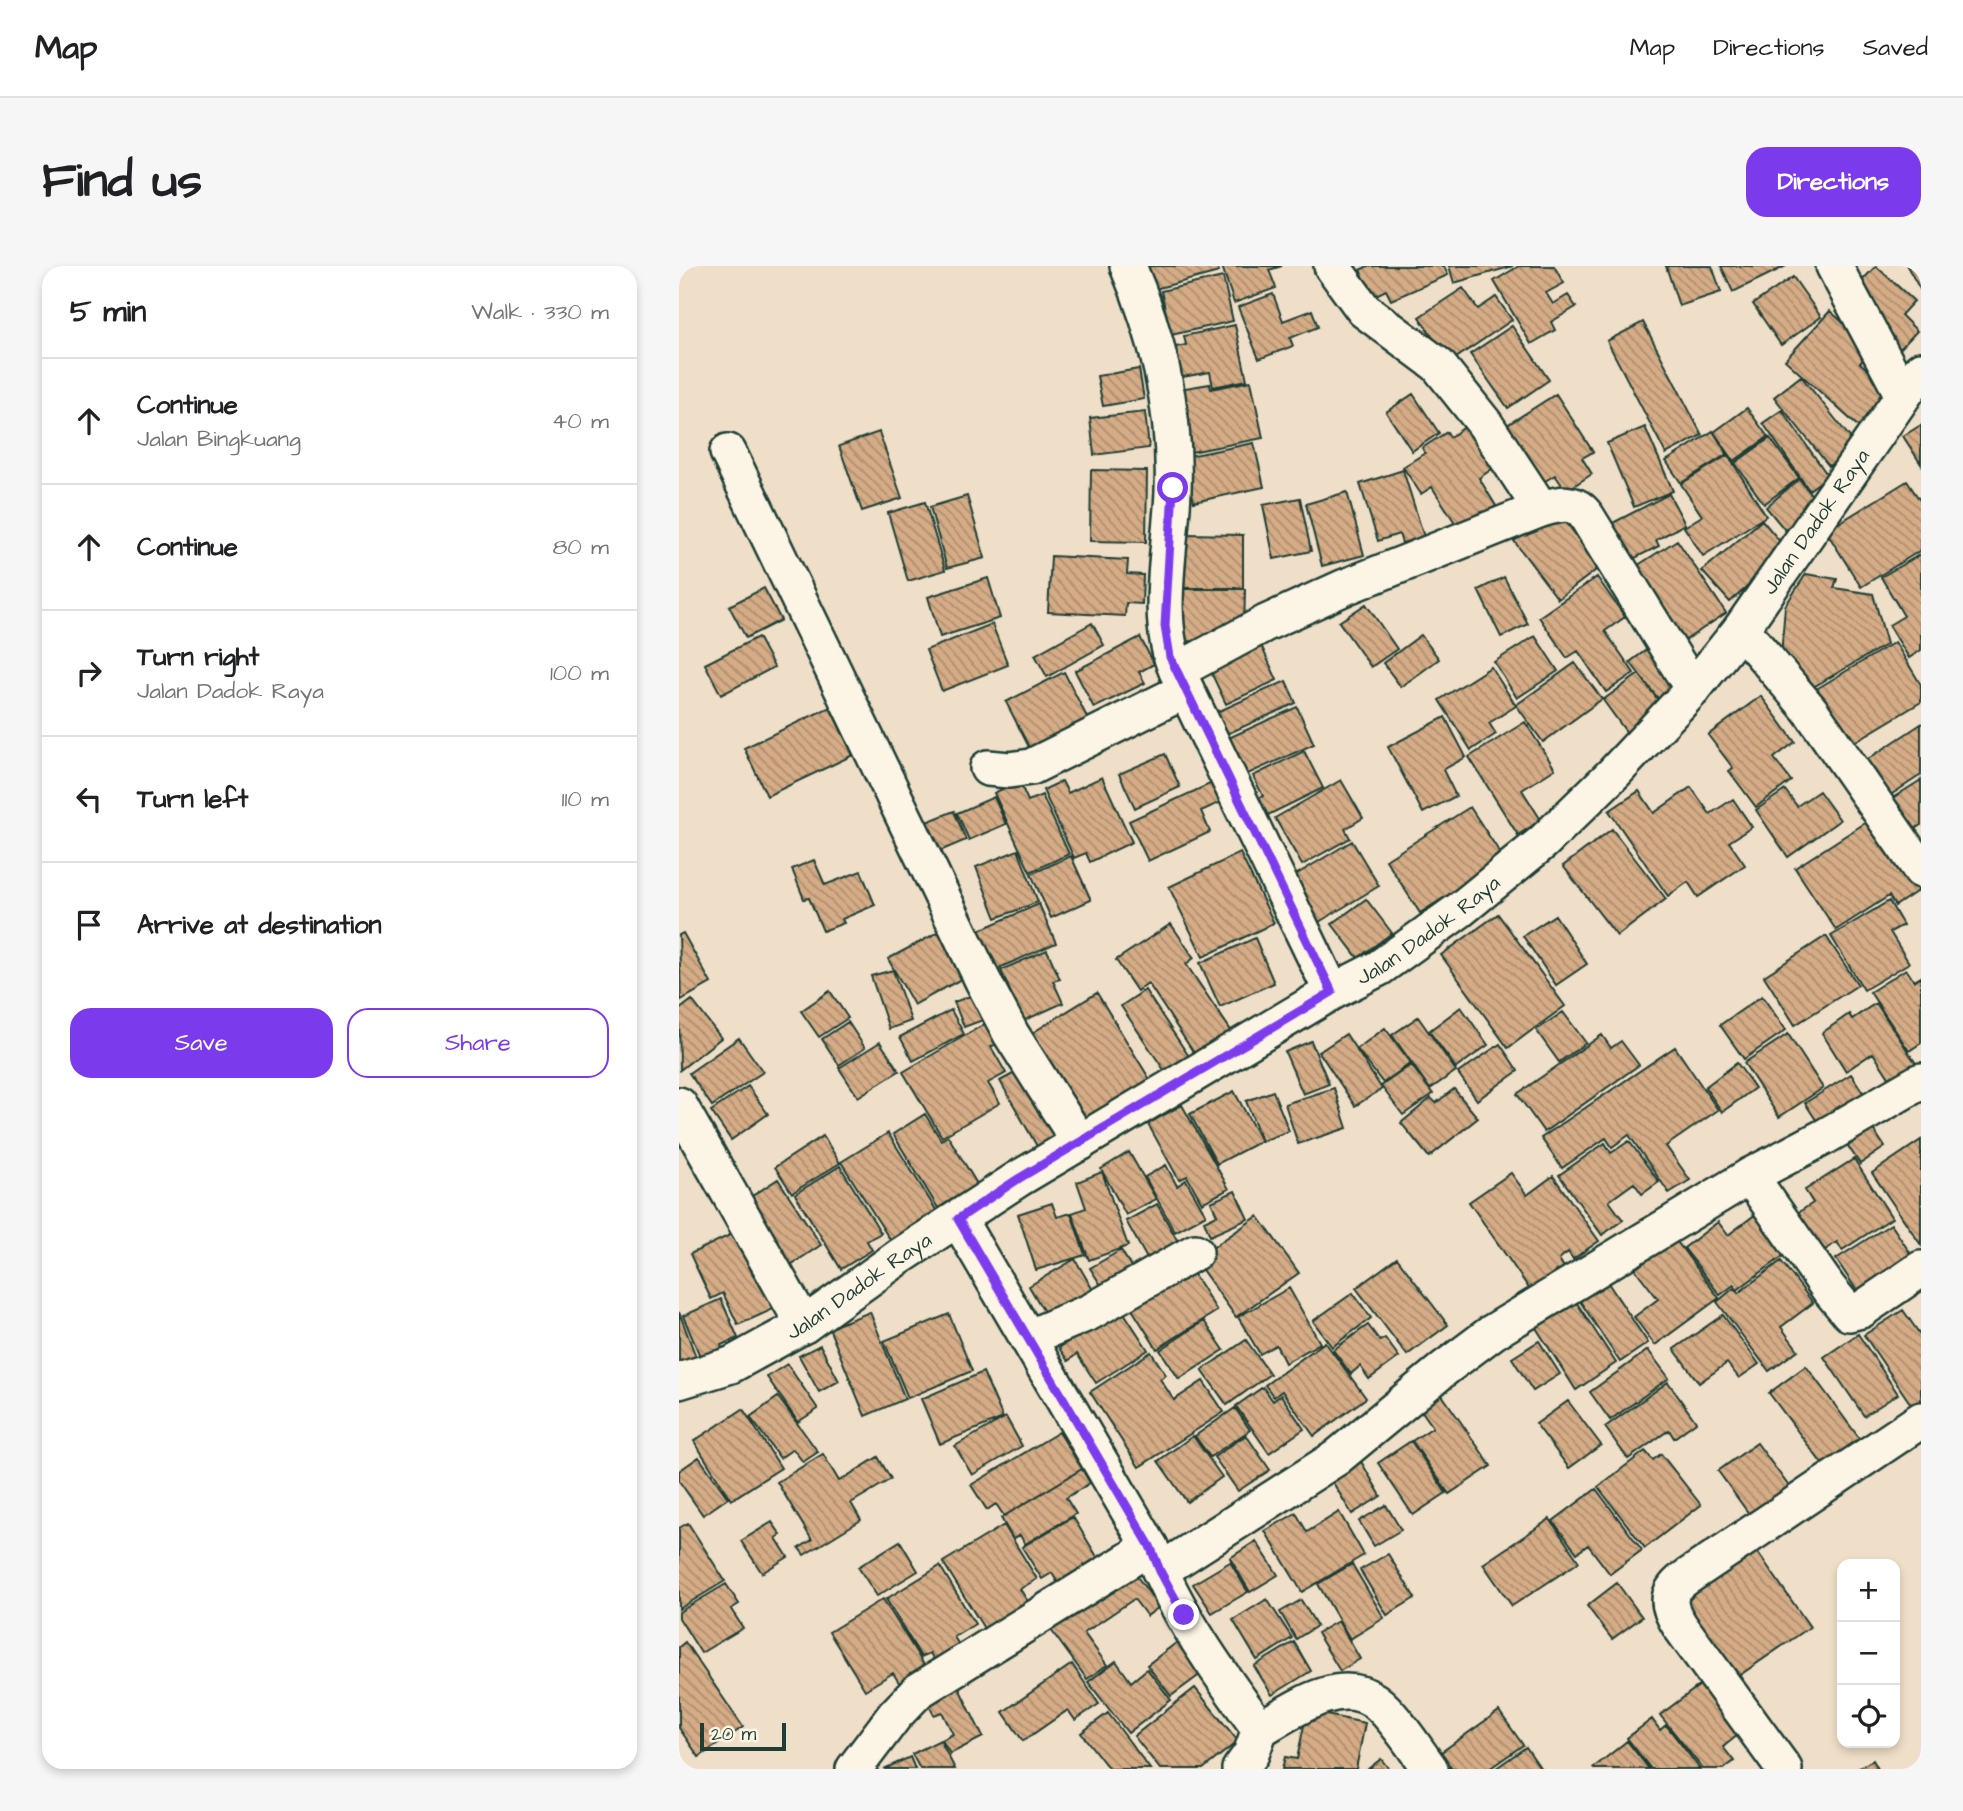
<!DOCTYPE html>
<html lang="en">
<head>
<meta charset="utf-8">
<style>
	:root { --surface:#fff; --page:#f6f6f6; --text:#202124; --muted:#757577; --line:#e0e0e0; --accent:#7c3aed }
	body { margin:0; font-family:"Architects Daughter",sans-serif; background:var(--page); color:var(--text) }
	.controls { position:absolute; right:21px; bottom:21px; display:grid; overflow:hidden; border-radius:14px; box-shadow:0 4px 10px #0003 }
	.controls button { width:63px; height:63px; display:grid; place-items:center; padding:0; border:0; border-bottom:2px solid var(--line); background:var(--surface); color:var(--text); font:35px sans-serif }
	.scale { position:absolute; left:21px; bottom:18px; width:86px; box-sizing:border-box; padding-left:7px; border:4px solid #1f3d34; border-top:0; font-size:19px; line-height:24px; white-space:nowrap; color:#1f3d34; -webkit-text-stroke:5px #fcf5e5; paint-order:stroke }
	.stop { position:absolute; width:21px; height:21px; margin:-16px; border:5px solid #7c3aed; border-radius:50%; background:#fff }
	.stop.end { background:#7c3aed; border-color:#fff; box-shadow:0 2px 7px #0008 }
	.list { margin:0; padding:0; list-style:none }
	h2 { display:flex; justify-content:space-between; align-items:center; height:91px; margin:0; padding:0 28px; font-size:30px }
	h2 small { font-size:23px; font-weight:400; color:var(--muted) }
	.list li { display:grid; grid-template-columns:46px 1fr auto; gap:21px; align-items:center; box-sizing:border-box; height:126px; padding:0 28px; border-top:2px solid var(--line) }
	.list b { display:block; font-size:26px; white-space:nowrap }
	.list p { margin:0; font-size:23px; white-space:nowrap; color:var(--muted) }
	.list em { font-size:23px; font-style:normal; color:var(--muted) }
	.actions { display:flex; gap:14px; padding:21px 28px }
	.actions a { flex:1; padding:16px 0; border:2px solid var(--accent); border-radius:21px; text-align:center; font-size:24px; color:var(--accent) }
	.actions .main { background:var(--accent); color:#fff }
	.icon { flex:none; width:38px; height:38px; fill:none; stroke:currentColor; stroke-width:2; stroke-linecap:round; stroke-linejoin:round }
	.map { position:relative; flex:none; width:1242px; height:1503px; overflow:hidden; border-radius:21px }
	header { display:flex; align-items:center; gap:42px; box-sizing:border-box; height:98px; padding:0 35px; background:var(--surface); border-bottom:2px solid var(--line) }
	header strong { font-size:33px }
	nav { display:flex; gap:38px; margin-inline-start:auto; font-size:24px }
	.intro { display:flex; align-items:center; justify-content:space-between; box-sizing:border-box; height:168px; padding:0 42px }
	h1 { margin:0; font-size:49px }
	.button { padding:18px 32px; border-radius:21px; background:var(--accent); color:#fff; font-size:24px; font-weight:700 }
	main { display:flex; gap:42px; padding:0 42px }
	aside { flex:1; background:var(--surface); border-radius:21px; box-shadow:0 4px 10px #0003 }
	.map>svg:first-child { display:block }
	.building { fill:url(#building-back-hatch); stroke:#1f3d34; stroke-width:2 }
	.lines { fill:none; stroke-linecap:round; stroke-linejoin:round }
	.minor-casing { stroke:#1f3d34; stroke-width:40 }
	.minor { stroke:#fcf5e5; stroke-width:35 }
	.route { stroke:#7c3aed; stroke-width:9 }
	.labels { text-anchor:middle; stroke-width:7; stroke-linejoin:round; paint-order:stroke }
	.street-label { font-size:21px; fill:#1f3d34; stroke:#fcf5e5 }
</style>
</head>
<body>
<header>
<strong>Map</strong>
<nav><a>Map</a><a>Directions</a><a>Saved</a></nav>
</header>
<div class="intro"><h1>Find us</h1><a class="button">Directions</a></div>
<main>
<aside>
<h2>5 min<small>Walk · 330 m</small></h2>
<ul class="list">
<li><svg class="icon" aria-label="ahead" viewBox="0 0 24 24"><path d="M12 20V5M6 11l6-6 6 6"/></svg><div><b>Continue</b><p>Jalan Bingkuang</p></div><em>40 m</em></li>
<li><svg class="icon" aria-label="ahead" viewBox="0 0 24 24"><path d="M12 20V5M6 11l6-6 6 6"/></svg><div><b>Continue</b></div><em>80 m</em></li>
<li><svg class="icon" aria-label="right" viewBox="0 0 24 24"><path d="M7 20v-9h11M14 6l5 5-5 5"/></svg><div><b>Turn right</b><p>Jalan Dadok Raya</p></div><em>100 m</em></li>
<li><svg class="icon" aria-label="left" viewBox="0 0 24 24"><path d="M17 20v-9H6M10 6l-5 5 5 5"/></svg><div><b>Turn left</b></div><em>110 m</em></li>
<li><svg class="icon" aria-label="arrive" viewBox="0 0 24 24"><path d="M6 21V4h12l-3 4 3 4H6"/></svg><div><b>Arrive at destination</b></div></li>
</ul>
<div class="actions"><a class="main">Save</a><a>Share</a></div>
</aside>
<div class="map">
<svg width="1242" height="1503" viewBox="0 0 1242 1503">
	<defs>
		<pattern id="building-back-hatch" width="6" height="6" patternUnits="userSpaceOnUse" patternTransform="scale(1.75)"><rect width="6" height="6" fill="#d5ac86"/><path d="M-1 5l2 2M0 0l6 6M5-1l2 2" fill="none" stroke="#ac8d6e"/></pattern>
	</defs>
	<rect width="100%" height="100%" fill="#f0dfc8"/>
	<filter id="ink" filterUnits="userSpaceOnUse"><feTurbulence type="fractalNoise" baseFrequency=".0143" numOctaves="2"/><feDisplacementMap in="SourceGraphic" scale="14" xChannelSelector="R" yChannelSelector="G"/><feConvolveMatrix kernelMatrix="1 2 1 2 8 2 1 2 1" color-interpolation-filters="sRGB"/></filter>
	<g filter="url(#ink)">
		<!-- building -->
		<path class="building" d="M466 0H539L540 6 472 24Z
			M543 0H603L590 4 597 22 555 37Z
			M689 0H765L769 9 712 34 707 24 693 31 681 4Z
			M770 0H834L775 17Z
			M840 0H875L885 17 867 27 874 38 889 29 897 41 872 56 876 64 852 78 815 15Z
			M987 0H1033L1042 26 1000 40Z
			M1042 0H1107L1054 26Z
			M1197 0 1235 35 1222 49 1238 65 1220 84 1184 48 1174 24Z
			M1228 0H1242V25Z
			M544 11 554 55 492 69 482 25Z
			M1114 11 1142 51 1102 79 1074 38Z
			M784 22 799 43 817 31 833 54 771 96 740 51Z
			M594 28 604 55 633 44 639 61 611 72 614 80 580 93 559 41Z
			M1151 45 1194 83 1181 97 1215 127 1182 163 1106 94Z
			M964 56 1023 169 987 188 928 75Z
			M556 59 568 114 534 121 531 106 498 112 492 82 507 79 505 70Z
			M833 60 870 114 829 142 791 88Z
			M460 103 465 133 424 140 418 110Z
			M1122 110 1177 179 1150 200 1095 131Z
			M572 115 584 172 512 186 500 123 531 118 532 123Z
			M734 128 760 167 733 185 707 146Z
			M877 128 914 186 903 192 913 208 887 225 876 209 858 220 814 168Z
			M1068 142 1089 171 1055 195 1035 166Z
			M1103 144 1149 210 1130 224 1084 157Z
			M466 146 470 182 415 189 411 152Z
			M789 159 816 201 800 212 817 240 780 263 753 221 742 228 724 201 746 187 743 182 768 166 771 171Z
			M1242 159V198L1224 170Z
			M966 161 994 225 955 241 928 177Z
			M1034 165 1048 188 1002 217 987 195Z
			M200 166 223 232 183 245 160 180Z
			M1091 172 1120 212 1085 238 1056 197Z
			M575 177 585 221 515 236 505 191Z
			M1049 189 1087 250 1024 290 1005 261 1023 250 1002 218Z
			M412 204 468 205 467 276 411 275Z
			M724 204 745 271 723 277 720 268 699 275 681 218Z
			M1120 213 1139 237 1106 264 1087 241Z
			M1228 215 1242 236V284L1182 321 1147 265Z
			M668 226 685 289 643 300 627 238Z
			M990 228 1006 258 977 274 980 280 948 296 928 260Z
			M288 230 306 292 268 302 251 241Z
			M621 232 632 285 595 293 584 239Z
			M246 236 266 304 229 315 209 247Z
			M877 243 921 301 879 333 835 275Z
			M1083 254 1109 285 1051 336 1023 305Z
			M505 268 564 269V322H504Z
			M998 274 1047 347 999 379 950 305Z
			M1242 288V384L1230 392 1210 359 1225 350 1202 311Z
			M372 290 449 294 448 308 464 309 463 338 447 337 446 350 369 346Z
			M1127 308 1158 313 1155 322 1194 328 1208 378 1122 428 1102 390 1106 340Z
			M825 311 849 358 822 371 799 324Z
			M918 311 946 351 926 365 955 407 927 426 899 385 888 392 860 351Z
			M309 312 321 352 261 371 249 331Z
			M85 322 102 354 67 372 50 340Z
			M504 323H566L565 368 547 376 502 375Z
			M687 338 718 383 692 401 660 356Z
			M413 357 425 379 368 411 356 389Z
			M313 358 329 399 263 425 247 384Z
			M742 369 760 393 722 421 704 397Z
			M856 370 879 405 838 432 815 396Z
			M79 371 95 401 42 429 26 398Z
			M461 371 475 398 460 406 466 417 415 442 396 405Z
			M978 376 1008 415 981 435 951 396Z
			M1216 376 1242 419V436L1167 481 1134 425Z
			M581 377 598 414 547 438 529 400Z
			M896 397 923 433 864 476 837 439Z
			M812 401 837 440 810 457 817 468 792 484 760 434Z
			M385 406 412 459 354 489 327 436Z
			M960 408 984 441 948 467 924 434Z
			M607 415 617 437 537 473 527 451Z
			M1082 430 1116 476 1095 492 1112 515 1077 541 1050 505 1054 502 1029 469Z
			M151 441 174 489 88 530 65 482Z
			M618 441 635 478 560 512 543 475Z
			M766 451 787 491 764 504 777 530 744 547 709 481Z
			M846 456 876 503 843 524 862 554 839 569 790 491Z
			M1242 458V509L1210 530 1186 495Z
			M625 485 644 522 585 551 576 534 584 530 574 510Z
			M486 488 501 521 456 542 440 508Z
			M423 511 453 576 411 596 407 587 395 592 364 524 383 515 389 527Z
			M662 514 684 552 666 563 671 572 623 599 596 552Z
			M1242 514V559L1232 565 1212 533Z
			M340 515 349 535 363 529 390 588 351 606 315 527Z
			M535 516 544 535 522 545 531 566 469 595 450 555Z
			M1012 521 1031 548 1054 533 1073 561 1050 576 1066 599 1019 631 1009 616 989 630 930 545 960 525 975 547Z
			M1106 524 1118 540 1140 525 1161 554 1109 591 1077 544Z
			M315 531 327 558 290 574 278 547Z
			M791 541 825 593 741 647 707 594Z
			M275 545 287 574 254 588 240 559Z
			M1197 550 1212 581 1240 624 1216 640 1210 630 1157 664 1116 602Z
			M933 563 987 633 938 670 884 600Z
			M673 575 700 620 640 656 613 611Z
			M339 584 359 636 317 652 297 601Z
			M561 587 595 657 524 691 490 621Z
			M392 590 412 634 372 652 352 608Z
			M135 594 146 619 182 605 196 639 163 653 165 657 144 665 130 632 125 633 113 603Z
			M687 633 713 667 679 692 653 658Z
			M1210 635 1224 659 1211 666 1230 697 1185 724 1152 670Z
			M360 638 377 677 313 705 296 666Z
			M819 648 886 740 829 782 762 689Z
			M876 649 908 698 877 719 844 670Z
			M492 658 515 692 507 698 553 766 517 790 469 717 458 725 437 694Z
			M265 663 279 687 272 691 284 712 235 739 209 693Z
			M4 667 32 717 2 734 0 669Z
			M1147 670 1179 719 1116 759 1085 710Z
			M576 672 595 717 541 741 521 697Z
			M368 684 381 713 374 715 384 737 333 760 323 737 334 732 322 704Z
			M1227 703 1235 715 1242 711V777L1230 785 1191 726Z
			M214 704 232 755 210 763 192 710Z
			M466 724 511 792 487 807 442 740Z
			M151 725 169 752 140 771 122 745Z
			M302 726 312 751 285 761 275 736Z
			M418 727 473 817 401 861 345 772Z
			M1083 730 1107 764 1065 793 1041 759Z
			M13 734 42 772 1 804 0 744Z
			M1197 737 1238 799 1213 816 1194 787 1167 805 1143 767 1170 748 1173 753Z
			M782 741 809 779 777 802 750 765Z
			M272 744 285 768 234 795 221 771Z
			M884 746 907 777 880 796 857 764Z
			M739 751 777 805 751 823 713 769Z
			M169 756 186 782 160 799 143 773Z
			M309 756 321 776 312 781 327 807 309 817 321 837 263 871 224 806Z
			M706 762 732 797 704 817 678 783Z
			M667 768 703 823 676 840 640 786Z
			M1109 768 1144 822 1100 851 1065 797Z
			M923 769 932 782 942 775 960 799 865 866 838 828Z
			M60 772 84 806 33 840 10 807Z
			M632 775 650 818 624 828 606 786Z
			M201 776 220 805 179 831 160 802Z
			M821 778 839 805 798 834 779 807Z
			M996 781 1039 844 987 880 1011 914 990 927 950 869 933 881 927 872 883 902 862 872Z
			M1058 797 1076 822 1043 846 1026 821Z
			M732 799 754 828 724 849 702 820Z
			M343 803 381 871 359 882 321 815Z
			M1172 808 1187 831 1141 860 1126 837Z
			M69 820 89 848 52 874 32 845Z
			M655 822 668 862 619 878 606 838Z
			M775 823 799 852 750 891 722 857 752 832 757 837Z
			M555 825 582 875 538 898 511 848Z
			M594 825 610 865 583 875 567 835Z
			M503 839 550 923 523 937 508 910 500 914 469 858Z
			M246 848 262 874 269 870 298 918 259 942 214 868Z
			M1194 863 1206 881 1181 898 1169 880Z
			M209 867 262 952 215 980 162 896Z
			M144 870 161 897 113 927 96 901Z
			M1242 874V979L1193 907Z
			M950 875 980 916 963 928 955 917 930 935 944 954 923 969 880 909 926 877 932 887Z
			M450 886 477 933 447 949 422 903Z
			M1175 893 1213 952 1163 984 1158 976 1137 990 1112 951 1134 937 1126 924Z
			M487 899 498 920 507 914 527 949 496 966 466 911Z
			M161 900 202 967 188 975 193 984 162 1003 116 928Z
			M423 906 449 980 410 994 393 947 407 942 398 916Z
			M832 907 848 929 874 910 920 975 894 993 889 986 880 993 887 1005 854 1028 790 936Z
			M99 913 142 979 104 1004 61 938Z
			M556 925 569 953 531 970 525 955 538 949 532 936Z
			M373 937 378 951 392 947 406 989 357 1004 339 948Z
			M478 938 502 981 471 998 447 955Z
			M1081 945 1111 985 1058 1024 1055 1019 1041 1029 1005 982 1039 956 1049 969Z
			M579 950 620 1007 557 1051 516 994Z
			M1212 958 1235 993 1180 1028 1157 993Z
			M55 967 77 1015 86 1010 101 1040 59 1059 44 1027 32 1033 11 988Z
			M996 973 1040 1032 976 1079 955 1051 979 1033 956 1003Z
			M442 984 457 1009 427 1027 411 1002Z
			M718 992 769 1059 728 1089 677 1022Z
			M396 993 418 1031 372 1058 350 1020Z
			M1102 995 1134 1037 1102 1061 1119 1084 1090 1105 1038 1036 1055 1022 1059 1027Z
			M511 1002 538 1045 478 1083 451 1040Z
			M925 1011 969 1077 941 1096 897 1029Z
			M610 1022 641 1077 606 1097 597 1079 581 1088 559 1051Z
			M674 1027 692 1052 653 1081 634 1055Z
			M892 1028 937 1097 897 1124 852 1054Z
			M42 1033 59 1072 42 1079 45 1085 23 1095 4 1050Z
			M438 1036 469 1084 417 1117 398 1088 389 1095 380 1082 390 1075 387 1069Z
			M1224 1044 1242 1070V1143L1237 1146 1185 1069Z
			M0 1046 17 1091 0 1097Z
			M191 1046 226 1133 186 1150 150 1062Z
			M270 1048 293 1105 229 1132 205 1075Z
			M1044 1049 1080 1098 1060 1112 1048 1097 1020 1117 995 1083Z
			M525 1055 545 1084 500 1113 481 1084Z
			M689 1059 701 1075 706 1072 720 1091 690 1113 681 1100 672 1108 654 1084Z
			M1179 1068 1219 1128 1185 1150 1145 1091Z
			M567 1074 591 1108 548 1139 523 1104Z
			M860 1075 881 1108 854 1125 833 1092Z
			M646 1076 687 1132 635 1170 603 1125 595 1131 586 1119Z
			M141 1079 160 1115 140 1126 120 1090Z
			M969 1084 990 1112 931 1154 911 1126Z
			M472 1086 487 1109 481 1113 495 1134 524 1115 545 1146 460 1201 411 1126Z
			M108 1098 139 1143 119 1156 88 1111Z
			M1127 1100 1186 1180 1150 1207 1090 1127Z
			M304 1106 324 1152 261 1178 242 1133Z
			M989 1116 1017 1156 995 1172 990 1164 949 1193 926 1161Z
			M584 1121 594 1135 602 1129 625 1163 590 1187 557 1140Z
			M761 1126 812 1200 770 1228 733 1175 754 1161 740 1141Z
			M99 1131 139 1186 124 1196 114 1183 101 1192 71 1151Z
			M889 1135 922 1179 890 1202 857 1158Z
			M556 1142 571 1164 531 1191 516 1170Z
			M64 1143 102 1202 52 1234 15 1175Z
			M327 1151 343 1180 293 1209 276 1180Z
			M380 1166 403 1203 325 1250 317 1238 308 1244 292 1219Z
			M567 1169 591 1204 559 1225 535 1191Z
			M514 1170 543 1211 508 1236 479 1195Z
			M732 1175 767 1227 734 1249 699 1197Z
			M1078 1177 1117 1230 1078 1259 1039 1205Z
			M966 1185 974 1194 982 1188 1022 1239 966 1282 919 1221Z
			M144 1188 160 1215 199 1191 212 1213 172 1237 182 1254 125 1289 120 1282 133 1274 98 1216Z
			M20 1191 49 1232 24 1249 0 1215V1205Z
			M680 1192 702 1230 673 1248 650 1210Z
			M403 1203 411 1217 387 1232 397 1248 346 1278 341 1269 334 1273 322 1252Z
			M917 1223 963 1284 931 1308 909 1279 898 1287 874 1255Z
			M707 1239 722 1264 695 1280 680 1255Z
			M660 1246 685 1289 623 1326 586 1265 617 1247 628 1266Z
			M394 1251 423 1299 383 1324 373 1307 363 1313 343 1281Z
			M871 1253 900 1296 833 1340 804 1298Z
			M93 1256 102 1269 97 1272 109 1291 83 1307 62 1275Z
			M9 1257 46 1315 0 1343V1262Z
			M325 1259 358 1313 341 1323 353 1342 309 1369 264 1296Z
			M221 1275 239 1305 198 1330 179 1301Z
			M577 1275 599 1309 571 1326 551 1292Z
			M1078 1285 1131 1361 1055 1413 1002 1337Z
			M709 1288 736 1332 708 1349 681 1304Z
			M551 1296 569 1326 533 1347 514 1318Z
			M673 1298 705 1352 671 1373 639 1318Z
			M261 1300 296 1358 275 1371 280 1379 255 1394 251 1387 242 1391 207 1333Z
			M454 1305 480 1341 468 1350 455 1333 405 1367 428 1399 408 1413 372 1364Z
			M938 1317 963 1351 933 1373 908 1340Z
			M47 1318 60 1338 52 1343 64 1362 22 1387 0 1352V1346Z
			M204 1333 250 1407 224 1423 214 1407 186 1424 150 1366Z
			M588 1333 613 1372 578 1394 554 1354Z
			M622 1334 638 1360 617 1373 601 1346Z
			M659 1355 681 1393 661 1405 638 1367Z
			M505 1371 526 1405 492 1430 468 1399Z
			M6 1376 64 1461 20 1491 0 1462V1381Z
			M615 1376 632 1405 593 1429 575 1400Z
			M437 1395 452 1416 468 1403 492 1434 449 1467 409 1416Z
			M393 1398 420 1438 396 1454 389 1444 344 1475 324 1446Z
			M277 1416 304 1471 271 1488 263 1474 274 1468 263 1446 255 1449 246 1432Z
			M1021 1419 1060 1468 1044 1481 1055 1495 1045 1503H1024L981 1449Z
			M516 1422 559 1475 524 1503H481L455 1470Z
			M628 1445 686 1457 677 1503H603L606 1491 618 1493Z
			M820 1445 844 1479 810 1503H773L761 1487Z
			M429 1447 471 1503H430L402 1467Z
			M973 1453 981 1464 987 1459 1021 1503H972L948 1472Z
			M261 1474 276 1503H241L233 1488Z
			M948 1475 970 1503H915L914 1502Z
			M847 1481 862 1503H816Z
			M231 1491 236 1503H205Z
			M702 1493 710 1503H689Z
			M1194 1494 1199 1503H1178Z"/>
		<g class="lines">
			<defs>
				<g id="minor">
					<path d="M449 0C479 70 497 148 494 225 492 280 475 355 498 405"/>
					<path d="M653 0 685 44 759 99 806 158 862 243"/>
					<path d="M1155 0 1224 129"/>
					<path d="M49 186 304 715 332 768 401 877"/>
					<path d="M1062 363 1131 444 1242 604"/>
					<path d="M309 502 330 504 352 501 507 424"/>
					<path d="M653 726 498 405 587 357 666 321 862 243C880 238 896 233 908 251L1014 423"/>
					<path d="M0 839 125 1059"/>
					<path d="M1071 910 1150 1023 1170 1047 1182 1044 1242 1003"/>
					<path d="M279 953 471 1281C497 1347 539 1406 581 1463L572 1488 561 1503"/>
					<path d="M349 1072 411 1046 516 986"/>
					<path id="s1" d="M0 1115 52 1099 125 1059 220 991 339 913 653 726 700 702 782 643 864 576 935 507 1014 423 1062 363 1242 104"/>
					<path d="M481 1305 657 1192 766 1102 814 1066 1071 910 1147 870 1242 815"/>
					<path d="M581 1463C612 1446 659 1409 696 1435 714 1448 737 1484 751 1503"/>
					<path d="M175 1503 216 1449 239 1425 471 1281"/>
					<path d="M1105 1503 1001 1360C989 1341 985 1328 1005 1313L1242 1154"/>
				</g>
			</defs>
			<!-- minor casing -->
			<use href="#minor" class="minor-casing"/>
			<!-- minor -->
			<use href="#minor" class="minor"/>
		</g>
	</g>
	<g class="lines" filter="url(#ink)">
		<!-- route -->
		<path class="route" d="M494 222 486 360 491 391 653 726 339 913 279 953 471 1280 481 1305 505 1349"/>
	</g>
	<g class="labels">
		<!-- street labels -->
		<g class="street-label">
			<text dy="7" stroke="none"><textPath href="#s1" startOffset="1444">Jalan Dadok Raya</textPath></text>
			<text dy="7" stroke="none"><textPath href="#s1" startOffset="877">Jalan Dadok Raya</textPath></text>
			<text dy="7" stroke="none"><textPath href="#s1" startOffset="205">Jalan Dadok Raya</textPath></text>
		</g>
	</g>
</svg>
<div class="controls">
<button>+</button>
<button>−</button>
<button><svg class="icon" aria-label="locate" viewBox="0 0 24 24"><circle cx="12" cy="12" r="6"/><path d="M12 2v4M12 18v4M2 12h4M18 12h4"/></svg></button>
</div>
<div class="scale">20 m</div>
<div class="stop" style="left:494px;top:222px"></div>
<div class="stop end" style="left:505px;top:1349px"></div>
</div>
</main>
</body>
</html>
